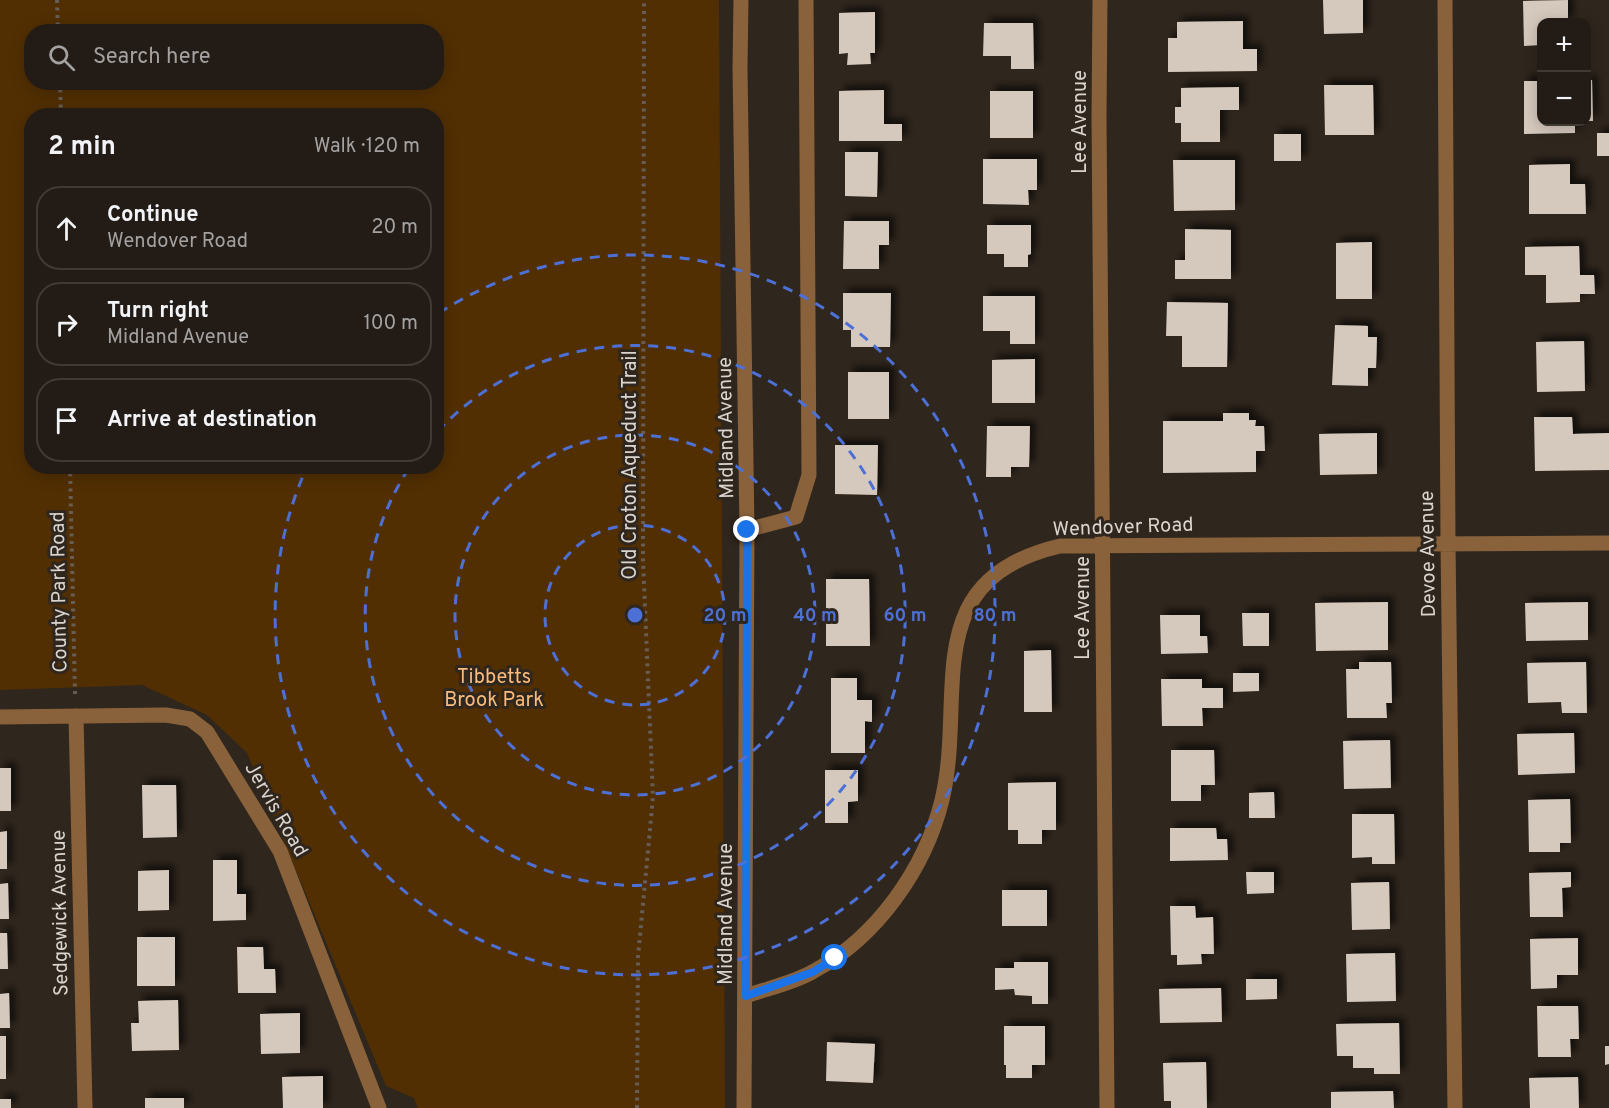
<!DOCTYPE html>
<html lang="en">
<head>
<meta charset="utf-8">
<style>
	:root { --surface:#231c16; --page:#2b251f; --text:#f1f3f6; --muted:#a3a1a1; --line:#403a35 }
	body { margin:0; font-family:Overpass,sans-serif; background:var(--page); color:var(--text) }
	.controls { position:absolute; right:18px; top:18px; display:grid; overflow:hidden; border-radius:12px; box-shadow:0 3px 15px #0003 }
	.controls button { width:54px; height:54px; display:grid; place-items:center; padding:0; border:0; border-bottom:2px solid var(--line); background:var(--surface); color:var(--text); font:30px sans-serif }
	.stop { position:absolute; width:18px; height:18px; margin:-14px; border:4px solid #1a73e8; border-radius:50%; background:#fff }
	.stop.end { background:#1a73e8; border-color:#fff; box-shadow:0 2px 6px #0008 }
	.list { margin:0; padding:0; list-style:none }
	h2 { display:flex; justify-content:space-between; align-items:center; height:78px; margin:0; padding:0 24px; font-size:26px }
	h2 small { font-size:20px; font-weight:400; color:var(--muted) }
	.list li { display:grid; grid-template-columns:39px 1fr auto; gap:18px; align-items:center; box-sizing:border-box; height:84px; margin:0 12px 12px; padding:0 12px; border:2px solid var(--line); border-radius:24px }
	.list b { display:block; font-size:22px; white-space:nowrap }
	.list p { margin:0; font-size:20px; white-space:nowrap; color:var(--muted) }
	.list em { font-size:20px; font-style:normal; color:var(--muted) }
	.icon { flex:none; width:33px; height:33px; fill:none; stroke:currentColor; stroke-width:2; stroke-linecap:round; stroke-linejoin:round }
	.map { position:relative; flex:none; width:1609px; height:1108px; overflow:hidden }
	.search { position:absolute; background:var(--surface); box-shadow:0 3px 15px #0003; left:24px; top:24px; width:420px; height:66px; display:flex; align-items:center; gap:15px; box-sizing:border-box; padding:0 21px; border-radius:24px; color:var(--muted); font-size:22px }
	.panel { position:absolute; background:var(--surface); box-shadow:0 3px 15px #0003; left:24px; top:108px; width:420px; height:366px; border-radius:24px }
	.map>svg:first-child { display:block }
	.green { fill:#522f03; fill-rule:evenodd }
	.building { fill:#d5c8bd; filter:url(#shadow) }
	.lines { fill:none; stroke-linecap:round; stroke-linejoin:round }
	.path { stroke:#665e56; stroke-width:4; stroke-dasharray:3 4.5; stroke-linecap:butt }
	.minor { stroke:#89623b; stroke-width:15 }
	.route { stroke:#1a73e8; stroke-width:8 }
	.ring { fill:none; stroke:#4c70d6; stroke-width:3; stroke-dasharray:10 8 }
	.labels { text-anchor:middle; stroke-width:6; stroke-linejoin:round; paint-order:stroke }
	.street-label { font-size:20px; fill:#dad4ce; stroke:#2f261d }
	.park-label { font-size:20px; fill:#fbbb7b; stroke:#2f261d }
	.centre { fill:#4c70d6; stroke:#2f261d; stroke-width:3 }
	.ring-label { font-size:18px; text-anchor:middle; font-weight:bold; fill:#4c70d6; stroke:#2f261d; stroke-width:6; stroke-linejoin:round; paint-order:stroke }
</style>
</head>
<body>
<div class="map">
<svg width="1609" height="1108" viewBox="0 0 1609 1108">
	<defs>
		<filter id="shadow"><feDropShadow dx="5.5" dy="-5.5" stdDeviation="3" flood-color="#0009"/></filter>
	</defs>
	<rect width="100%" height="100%" fill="#2f261d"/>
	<!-- green -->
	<path class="green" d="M0 0H719L725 1108H418L414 1098 386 1086 247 753 207 715 142 685 0 690ZM32 32H436V82H32ZM32 116H436V466H32Z"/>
	<!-- building -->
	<path class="building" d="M1323 0H1363V33L1324 34Z
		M1568 0V22H1542V45L1524 46 1523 1Z
		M875 12V53H870L871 64 847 65 848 53 839 54V13Z
		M1243 21V49H1257V71L1168 72V38H1177V22Z
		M984 23H1033L1034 69H1011V56H983Z
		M1586 80H1592L1593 121H1586Z
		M1524 81H1542V122H1575V133L1524 134Z
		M1324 85H1373L1374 135H1325Z
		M1239 87V110H1220V142H1181V123H1175V107H1181V88Z
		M884 90V124H902V141H839V91Z
		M990 91H1033V138H990Z
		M1597 133H1609V156H1597Z
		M1274 134H1301V161H1274Z
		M845 152H878L877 197 845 196Z
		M983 159H1037V190H1028L1029 205 983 204Z
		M1173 160H1235V210L1174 211Z
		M1570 164V184H1585L1586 214H1529V165Z
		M844 221H889V245H879V269H843Z
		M987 225H1031V254L1028 255V267H1004V254H987Z
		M1185 229 1231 230V279H1175V260H1185Z
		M1372 242V299H1336V243Z
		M1579 246 1580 275H1594L1595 294H1580V302L1546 303V275H1525V247Z
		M843 293H891L890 347H851V330H843Z
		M983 296H1035V344H1010V331H983Z
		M1167 302 1228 303 1227 367H1182V336H1166Z
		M1335 325 1368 326V337H1377L1376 368H1368V386L1332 385Z
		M1584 341 1585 391 1537 392 1536 342Z
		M1035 359V403H992V360Z
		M848 372H889V419H848Z
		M1223 413H1249V420H1256L1255 426H1264L1265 451H1256V472L1163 473V421H1223Z
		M1534 417H1572L1573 434 1609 433V470L1535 471Z
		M987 426H1030L1029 467H1011V477H986Z
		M1377 433V474L1320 475 1319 434Z
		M835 445H878L877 495 835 494Z
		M826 579H869L870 646H826Z
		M1388 602V650L1316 651 1315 603Z
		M1588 602V640L1526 641 1525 603Z
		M1242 613H1269V646H1243Z
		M1160 615H1200V636H1207L1208 653 1161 654Z
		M1051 650 1052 712H1024V651Z
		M1359 662H1391L1392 703H1386L1387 718H1347L1346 669H1359Z
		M1586 662 1587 713H1562L1561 702 1528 703 1527 663Z
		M1233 673H1259V691L1233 692Z
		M831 678H857V700H872V722L865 721V753H831Z
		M1161 679H1202V688H1223V708H1202L1203 726H1162Z
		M1574 733 1575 773 1518 775 1517 734Z
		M1390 740 1391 788 1344 789 1343 741Z
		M1171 750H1214L1215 785H1201V801H1171Z
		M0 768H11V811H0Z
		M825 770H858V801L848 802V823H825Z
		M1056 782V830H1042V844H1018V830H1008V783Z
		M142 785H176L177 837 143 838Z
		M1274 792 1275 818H1249V793Z
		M1570 799 1571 843H1560V852H1529L1528 800Z
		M1352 814H1394L1395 864H1372V857L1352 858Z
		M1170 828H1216L1217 839H1227L1228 860 1170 861Z
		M7 831V869H0V832Z
		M213 860H237V894H246V920L213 921Z
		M169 870V910L138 911V871Z
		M1246 872H1274V893L1247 894Z
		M1571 872V887L1562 888 1563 917H1530L1529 873Z
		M1389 882 1390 929 1352 930 1351 883Z
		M8 883 9 919H0V884Z
		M1002 890H1047V926H1002Z
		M1170 906H1195L1196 918 1213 917 1214 954H1201L1202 964 1177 965V955H1171Z
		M0 933H7L8 969H0Z
		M137 937H175V986H137Z
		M1578 938V975H1557V988L1531 989 1530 939Z
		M237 947H263L264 969H275L276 993H238Z
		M1395 953 1396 1001 1347 1002 1346 954Z
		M1014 962H1048V1004H1032V996L1015 995 1014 989 995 990V968H1014Z
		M1246 979H1277V999L1246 1000Z
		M1221 988 1222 1022 1160 1023 1159 989Z
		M9 993 10 1028H0V994Z
		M178 1000 179 1050 132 1051 131 1023H139L138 1001Z
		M1537 1006H1578L1579 1039H1570L1571 1057H1538Z
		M300 1013V1053L261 1054 260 1014Z
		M1399 1023 1400 1074H1374V1068H1353V1056H1337L1336 1024Z
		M1004 1026H1045V1065H1032V1078H1006V1065H1004Z
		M0 1036H6V1079H0Z
		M827 1042 875 1044 873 1083 826 1081Z
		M1605 1046H1609V1064L1605 1065Z
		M1206 1062 1207 1108H1171V1101H1164L1163 1063Z
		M323 1076V1108H283L282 1077Z
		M1578 1077 1579 1108H1530L1529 1078Z
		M1393 1091 1394 1108H1331V1092Z
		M145 1098H184V1108H145Z
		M0 1099H11V1108H0Z"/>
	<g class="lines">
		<!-- path -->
		<path class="path" d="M57 0 58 32
			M60 82 61 116
			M70 466 75 695
			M637 1108 638 957 653 797 643 560 644 0"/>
		<!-- minor -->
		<path class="minor" d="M741 0 740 68 747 530 744 1108
			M1100 0 1099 117 1107 1108
			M1445 0 1448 543 1455 1108
			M747 530 796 517 809 475 806 0
			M76 716 85 1108
			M0 717 166 715 190 719 207 732 280 851 379 1108
			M746 996C768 988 794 983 814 971 877 937 925 869 942 800 967 695 915 580 1060 546L1609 543"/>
	</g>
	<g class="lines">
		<!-- route -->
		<path class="route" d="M747 530 746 996 813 972 835 958"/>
	</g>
	<!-- distance rings -->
	<g class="ring">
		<circle cx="635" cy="615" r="90"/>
		<circle cx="635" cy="615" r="180"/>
		<path d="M438 431A270 270 0 1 1 409 468"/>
		<path d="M439 313A360 360 0 1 1 306 469"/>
	</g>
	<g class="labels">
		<!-- street labels -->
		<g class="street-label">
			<text transform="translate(1079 122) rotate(-90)" y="7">Lee Avenue</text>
			<text transform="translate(725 428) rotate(-91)" y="7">Midland Avenue</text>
			<text transform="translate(629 465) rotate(-90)" y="7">Old Croton Aqueduct Trail</text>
			<text transform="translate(1123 526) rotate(-2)" y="7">Wendover Road</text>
			<text transform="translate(1427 554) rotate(-91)" y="7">Devoe Avenue</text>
			<text transform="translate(58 592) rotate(-91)" y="7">County Park Road</text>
			<text transform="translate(1082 608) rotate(-90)" y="7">Lee Avenue</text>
			<text transform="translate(277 809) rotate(60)" y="7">Jervis Road</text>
			<text transform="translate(59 913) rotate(-91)" y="7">Sedgewick Avenue</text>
			<text transform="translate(725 914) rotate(-90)" y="7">Midland Avenue</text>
		</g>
		<!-- park labels -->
		<g class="park-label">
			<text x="494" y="683">Tibbetts<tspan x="494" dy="23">Brook Park</tspan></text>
		</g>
	</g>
	<circle cx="635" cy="615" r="9" class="centre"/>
	<g class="ring-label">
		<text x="725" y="621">20 m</text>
		<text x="815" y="621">40 m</text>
		<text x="905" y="621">60 m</text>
		<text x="995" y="621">80 m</text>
	</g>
</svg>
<div class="controls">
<button>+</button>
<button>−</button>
</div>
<div class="stop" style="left:835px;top:958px"></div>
<div class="stop end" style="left:747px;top:530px"></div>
<div class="search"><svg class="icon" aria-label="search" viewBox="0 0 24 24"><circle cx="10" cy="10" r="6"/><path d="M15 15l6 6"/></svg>Search here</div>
<section class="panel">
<h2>2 min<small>Walk · 120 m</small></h2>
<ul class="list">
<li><svg class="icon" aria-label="ahead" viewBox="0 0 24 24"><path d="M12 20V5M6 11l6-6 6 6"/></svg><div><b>Continue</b><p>Wendover Road</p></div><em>20 m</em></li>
<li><svg class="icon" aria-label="right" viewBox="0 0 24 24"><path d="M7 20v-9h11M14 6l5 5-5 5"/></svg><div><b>Turn right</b><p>Midland Avenue</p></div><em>100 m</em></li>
<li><svg class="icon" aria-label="arrive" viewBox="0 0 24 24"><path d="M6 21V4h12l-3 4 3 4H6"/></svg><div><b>Arrive at destination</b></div></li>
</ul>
</section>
</div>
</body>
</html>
